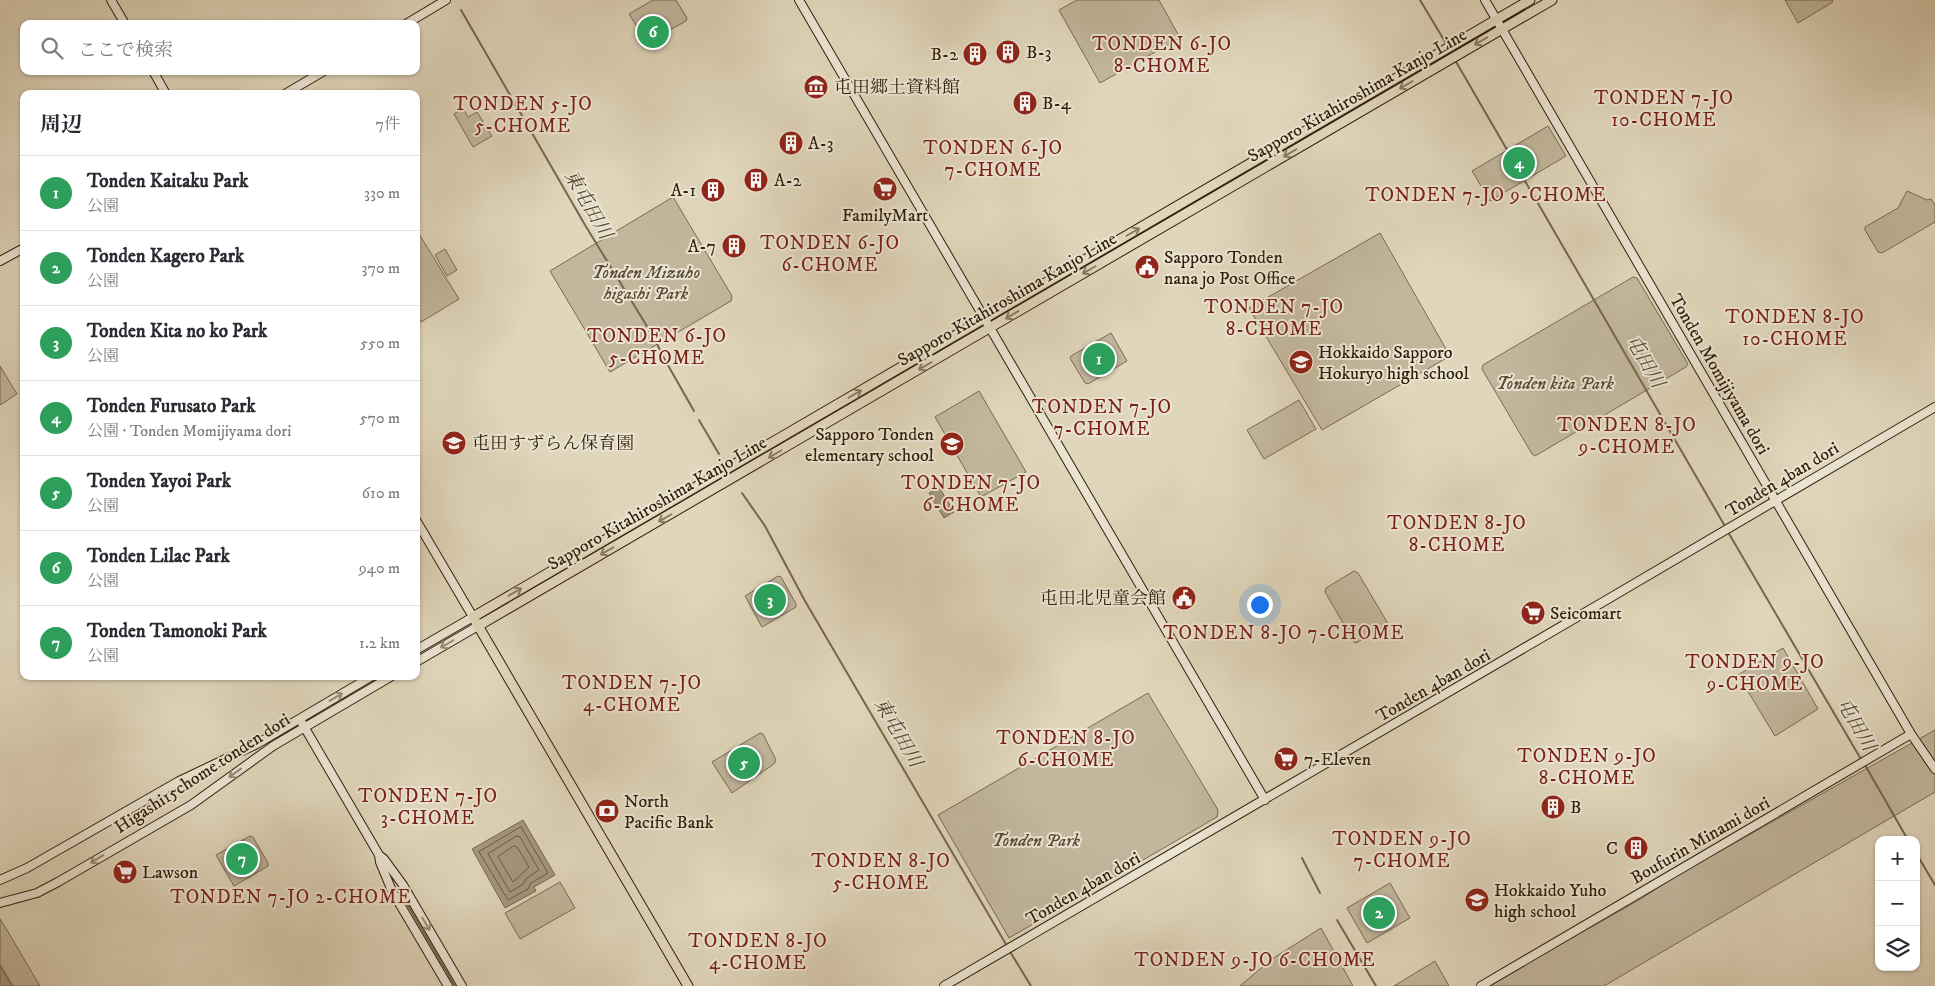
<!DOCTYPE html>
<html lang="ja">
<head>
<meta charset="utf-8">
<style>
	:root { --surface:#fff; --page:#f7f7f7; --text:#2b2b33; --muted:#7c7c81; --line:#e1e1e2; --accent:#8f2418 }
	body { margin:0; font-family:"IM FELL DW Pica","Noto Serif JP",serif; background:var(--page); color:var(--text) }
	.controls { position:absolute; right:15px; bottom:15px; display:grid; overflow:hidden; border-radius:10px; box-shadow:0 1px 4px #0004 }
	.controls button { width:45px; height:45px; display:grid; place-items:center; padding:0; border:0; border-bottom:1px solid var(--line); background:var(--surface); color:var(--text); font:25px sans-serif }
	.you { position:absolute; left:1259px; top:604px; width:18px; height:18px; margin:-12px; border:4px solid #fff; border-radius:50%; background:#1a73e8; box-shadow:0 0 0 8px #1a73e833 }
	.badge { display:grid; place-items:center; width:32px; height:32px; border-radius:50%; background:var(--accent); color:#fff; font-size:16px; font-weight:700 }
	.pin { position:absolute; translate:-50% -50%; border:2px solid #fff; box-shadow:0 1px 5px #0006 }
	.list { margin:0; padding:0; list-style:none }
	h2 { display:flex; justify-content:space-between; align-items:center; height:65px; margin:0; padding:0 20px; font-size:21px }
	h2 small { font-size:16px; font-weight:400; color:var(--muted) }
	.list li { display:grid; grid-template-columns:32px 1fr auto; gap:15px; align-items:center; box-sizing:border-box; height:75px; padding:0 20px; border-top:1px solid var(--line) }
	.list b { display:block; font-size:19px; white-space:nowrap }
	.list p { margin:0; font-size:16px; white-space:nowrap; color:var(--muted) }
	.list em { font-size:16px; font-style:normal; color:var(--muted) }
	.icon { flex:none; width:28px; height:28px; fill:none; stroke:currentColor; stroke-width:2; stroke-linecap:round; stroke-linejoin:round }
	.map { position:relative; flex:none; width:1935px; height:986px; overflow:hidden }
	.search { position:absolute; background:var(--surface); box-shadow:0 1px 4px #0004; left:20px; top:20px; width:400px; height:55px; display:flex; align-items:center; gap:12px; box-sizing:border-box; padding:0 18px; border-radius:10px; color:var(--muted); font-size:19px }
	.panel { position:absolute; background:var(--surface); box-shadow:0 1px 4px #0004; left:20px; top:90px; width:400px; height:590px; border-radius:10px }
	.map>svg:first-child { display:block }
	.green { fill:#c2b79d; stroke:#786a52 }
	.water { fill:#a4977e; stroke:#75674f }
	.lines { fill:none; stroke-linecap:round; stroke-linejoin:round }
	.shore { stroke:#6a5a43; stroke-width:1 }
	.stream { stroke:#75674f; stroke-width:2 }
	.secondary-casing { stroke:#2f1e08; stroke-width:10 }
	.primary-casing { stroke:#2f1e08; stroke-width:11 }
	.secondary { stroke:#ebe4d3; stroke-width:8 }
	.primary { stroke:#e0d6bb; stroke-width:9 }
	.oneway { stroke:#887a62 }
	.oneway2 { stroke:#968b78 }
	.labels { text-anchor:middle; stroke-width:4; stroke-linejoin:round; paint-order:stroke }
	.poi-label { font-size:18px; fill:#2f1e08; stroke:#ebe4d3; text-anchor:start }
	.street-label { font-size:18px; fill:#2f1e08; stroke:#ebe4d3 }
	.park-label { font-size:18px; font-style:italic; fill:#5b4c35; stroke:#ebe4d3 }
	.neighbourhood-label { font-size:19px; letter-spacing:1px; fill:#7a1f14; stroke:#ebe4d3 }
	.water-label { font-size:19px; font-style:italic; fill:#584831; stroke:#ebe4d3 }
</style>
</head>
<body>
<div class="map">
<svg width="1935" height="986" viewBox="0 0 1935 986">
	<rect width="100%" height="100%" fill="#e0d6bb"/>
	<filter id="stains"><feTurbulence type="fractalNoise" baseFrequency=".004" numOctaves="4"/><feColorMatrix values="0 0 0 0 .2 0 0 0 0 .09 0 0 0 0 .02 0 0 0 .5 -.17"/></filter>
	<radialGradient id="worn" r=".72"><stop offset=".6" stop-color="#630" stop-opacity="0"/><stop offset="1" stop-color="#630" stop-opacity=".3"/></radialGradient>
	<!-- green -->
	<path class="green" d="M653 0H676L687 18 686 21 647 43 629 14Z
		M1077 0H1159L1180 38 1100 83 1059 10Z
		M1785 0H1832L1833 2 1798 23Z
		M463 108 468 117 477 112 492 136 473 147 454 114Z
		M1548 126 1566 156 1490 201 1472 171Z
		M1907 191 1927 200 1931 199 1935 205V222L1882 253 1878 252 1865 230V227L1898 208Z
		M673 197 732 296 731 301 610 372 550 271Z
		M416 229 459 299 421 322 416 314Z
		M1380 233 1450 356 1322 430 1249 308Z
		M445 249 457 270 447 276 435 255Z
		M1633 277 1637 278 1688 364 1686 367 1535 456 1532 454 1482 369 1483 365Z
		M1111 333 1127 361 1088 384 1085 383 1070 358 1071 356Z
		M0 366 17 394 0 405Z
		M979 391 1026 472 981 497 935 417Z
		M1299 400 1316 429 1264 459 1247 430Z
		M1354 571 1358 573 1387 622 1386 626 1356 643 1354 642 1325 592 1326 588Z
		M778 576 781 577 796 604V607L762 627 745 596Z
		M1783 648 1818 709 1775 736 1738 675Z
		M1148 693 1218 810 1217 817 1009 938 938 815Z
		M1935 730V792L1604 986H1487L1639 900 1676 876Z
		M760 733 763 734 776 760 774 764 732 793 712 762Z
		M250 836 253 837 268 863V866L234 886 216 855Z
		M560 882 575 908 520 939 505 913Z
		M1390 883 1410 918 1367 943 1347 908Z
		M0 919 4 925 40 986H13L0 964Z
		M1321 928 1353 986H1240L1272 959Z
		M1435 961 1449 986H1394Z"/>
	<!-- water -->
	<path class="water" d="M939 487 954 512 944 518 929 493Z
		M523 820 555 875 534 887 536 891 505 908 472 849Z
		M0 966 12 986H0Z"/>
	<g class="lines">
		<!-- shore -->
		<path class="shore" d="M521 827 548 873 531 883 528 889 508 900 479 852Z
			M517 836 520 837 539 870 527 878 522 885 510 892 488 854Z
			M514 846 517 847 529 867 513 882 498 857Z"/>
		<!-- stream -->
		<path class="stream" d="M1420 0 1447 45
			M461 10 585 225 656 341 661 353 694 411
			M1455 60 1726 528
			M699 420 719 454
			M742 493 765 526 805 601 1007 946
			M1728 532 1862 761
			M1865 765 1908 840
			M1916 853 1935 885
			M1302 858 1320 893
			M403 897 455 986
			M1337 920 1376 986
			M1009 950 1031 986"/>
		<defs>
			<path id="secondary" d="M111 0 125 24
				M799 0 1265 800
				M1485 0 1911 734 1935 769
				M406 24 446 0
				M153 71 166 94
				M285 94 324 71
				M0 261 24 248
				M416 520 473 617 416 650
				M416 662 478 626
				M302 723 379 855 384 859 403 885 462 986
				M379 855 380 862 392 891 448 986
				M0 880 27 868 179 781 257 744 372 676
				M0 903 37 893 58 882 191 805 273 746 392 676
				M944 986 1603 602 1935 407
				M1481 986 1911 734"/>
			<path id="primary" d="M478 626 1552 0
				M688 986 473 617 1530 0"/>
		</defs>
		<!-- secondary casing -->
		<use href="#secondary" class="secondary-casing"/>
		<!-- primary casing -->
		<use href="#primary" class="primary-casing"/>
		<!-- secondary -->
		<use href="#secondary" class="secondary"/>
		<!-- primary -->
		<use href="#primary" class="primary"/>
	</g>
	<!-- one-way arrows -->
	<defs><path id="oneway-shaft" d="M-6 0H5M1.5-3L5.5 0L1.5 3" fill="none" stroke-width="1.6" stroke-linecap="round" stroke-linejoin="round" transform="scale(1.25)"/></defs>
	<g class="oneway">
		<use href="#oneway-shaft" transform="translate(1481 41) rotate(150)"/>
		<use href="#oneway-shaft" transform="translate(1406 85) rotate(150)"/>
		<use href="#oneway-shaft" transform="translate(1290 153) rotate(150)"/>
		<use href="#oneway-shaft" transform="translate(1133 232) rotate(-30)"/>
		<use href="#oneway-shaft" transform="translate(1089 270) rotate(150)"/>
		<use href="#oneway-shaft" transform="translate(1012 315) rotate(149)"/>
		<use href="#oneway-shaft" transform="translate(925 366) rotate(150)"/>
		<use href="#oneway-shaft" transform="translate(855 394) rotate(-30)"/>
		<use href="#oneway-shaft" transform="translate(775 454) rotate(150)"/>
		<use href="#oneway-shaft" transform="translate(665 518) rotate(150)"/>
		<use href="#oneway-shaft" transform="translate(607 551) rotate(150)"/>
		<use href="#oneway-shaft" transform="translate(515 592) rotate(-30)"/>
	</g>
	<g class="oneway2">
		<use href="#oneway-shaft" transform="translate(447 644) rotate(150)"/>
		<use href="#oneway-shaft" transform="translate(336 697) rotate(-31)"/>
		<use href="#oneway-shaft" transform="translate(235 773) rotate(144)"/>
		<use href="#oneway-shaft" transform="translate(97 859) rotate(149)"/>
		<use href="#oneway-shaft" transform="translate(426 924) rotate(60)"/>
	</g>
	<!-- icons -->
	<defs>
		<symbol id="building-disc" viewBox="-11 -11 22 22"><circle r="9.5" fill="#8f2418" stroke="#ebe4d3"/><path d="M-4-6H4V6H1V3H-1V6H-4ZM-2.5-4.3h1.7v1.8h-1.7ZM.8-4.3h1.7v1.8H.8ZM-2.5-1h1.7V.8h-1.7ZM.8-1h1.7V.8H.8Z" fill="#fff"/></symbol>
		<symbol id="museum-disc" viewBox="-11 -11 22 22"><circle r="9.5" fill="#8f2418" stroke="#ebe4d3"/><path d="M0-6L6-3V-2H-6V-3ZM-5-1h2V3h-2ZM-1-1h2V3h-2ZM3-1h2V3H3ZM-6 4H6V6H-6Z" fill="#fff"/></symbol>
		<symbol id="supermarket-disc" viewBox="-11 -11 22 22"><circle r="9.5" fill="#8f2418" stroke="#ebe4d3"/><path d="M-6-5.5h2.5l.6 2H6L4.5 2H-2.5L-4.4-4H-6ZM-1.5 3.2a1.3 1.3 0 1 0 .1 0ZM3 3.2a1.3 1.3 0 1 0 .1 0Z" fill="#fff"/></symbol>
		<symbol id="civic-disc" viewBox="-11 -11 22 22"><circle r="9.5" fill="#8f2418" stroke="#ebe4d3"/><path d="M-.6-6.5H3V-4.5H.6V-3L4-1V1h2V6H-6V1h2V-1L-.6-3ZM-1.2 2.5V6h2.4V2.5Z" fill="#fff"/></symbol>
		<symbol id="school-disc" viewBox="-11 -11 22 22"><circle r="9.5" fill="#8f2418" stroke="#ebe4d3"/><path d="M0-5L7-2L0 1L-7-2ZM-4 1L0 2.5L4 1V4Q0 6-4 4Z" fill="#fff"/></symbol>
		<symbol id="bank-disc" viewBox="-11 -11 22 22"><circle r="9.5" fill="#8f2418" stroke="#ebe4d3"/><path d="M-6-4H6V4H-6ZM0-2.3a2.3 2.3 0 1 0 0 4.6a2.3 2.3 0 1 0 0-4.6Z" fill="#fff"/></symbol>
	</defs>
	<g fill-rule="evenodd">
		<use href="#building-disc" x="994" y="38" width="28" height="28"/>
		<use href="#building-disc" x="961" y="40" width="28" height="28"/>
		<use href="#museum-disc" x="802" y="73" width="28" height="28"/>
		<use href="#building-disc" x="1011" y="89" width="28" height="28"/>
		<use href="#building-disc" x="777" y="129" width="28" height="28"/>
		<use href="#building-disc" x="742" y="166" width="28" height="28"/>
		<use href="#supermarket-disc" x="871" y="175" width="28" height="28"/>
		<use href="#building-disc" x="699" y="176" width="28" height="28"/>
		<use href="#building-disc" x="720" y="232" width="28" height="28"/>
		<use href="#civic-disc" x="1133" y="253" width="28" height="28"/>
		<use href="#school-disc" x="1287" y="348" width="28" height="28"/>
		<use href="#school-disc" x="440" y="429" width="28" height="28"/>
		<use href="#school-disc" x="938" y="430" width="28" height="28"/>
		<use href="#civic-disc" x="1170" y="584" width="28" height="28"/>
		<use href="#supermarket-disc" x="1519" y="599" width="28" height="28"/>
		<use href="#supermarket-disc" x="1272" y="745" width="28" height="28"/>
		<use href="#building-disc" x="1539" y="793" width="28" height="28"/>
		<use href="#bank-disc" x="593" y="797" width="28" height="28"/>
		<use href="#building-disc" x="1622" y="834" width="28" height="28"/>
		<use href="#supermarket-disc" x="111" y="858" width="28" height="28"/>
		<use href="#school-disc" x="1463" y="886" width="28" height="28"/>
	</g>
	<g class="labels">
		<!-- poi labels -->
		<g class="poi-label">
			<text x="1026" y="58">B-3</text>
			<text x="958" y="60" text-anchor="end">B-2</text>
			<text x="834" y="93">屯田郷土資料館</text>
			<text x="1042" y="109">B-4</text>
			<text x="808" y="149">A-3</text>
			<text x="774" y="186">A-2</text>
			<text x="696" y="196" text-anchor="end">A-1</text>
			<text x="885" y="221" text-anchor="middle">FamilyMart</text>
			<text x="716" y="252" text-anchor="end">A-7</text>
			<text x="1164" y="263">Sapporo Tonden<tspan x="1164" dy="21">nana jo Post Office</tspan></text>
			<text x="1318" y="358">Hokkaido Sapporo<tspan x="1318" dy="21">Hokuryo high school</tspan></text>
			<text x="934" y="440" text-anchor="end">Sapporo Tonden<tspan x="934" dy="21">elementary school</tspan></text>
			<text x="472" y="449">屯田すずらん保育園</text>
			<text x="1166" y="604" text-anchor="end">屯田北児童会館</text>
			<text x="1550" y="619">Seicomart</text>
			<text x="1304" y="765">7-Eleven</text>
			<text x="624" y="807">North<tspan x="624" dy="21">Pacific Bank</tspan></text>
			<text x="1570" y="813">B</text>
			<text x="1618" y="854" text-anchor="end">C</text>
			<text x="142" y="878">Lawson</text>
			<text x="1494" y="896">Hokkaido Yuho<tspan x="1494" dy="21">high school</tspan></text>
		</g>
		<!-- street labels -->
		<g class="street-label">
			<text transform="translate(1357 95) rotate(-30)" y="6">Sapporo Kitahiroshima Kanjo Line</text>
			<text transform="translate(1007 299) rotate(-30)" y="6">Sapporo Kitahiroshima Kanjo Line</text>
			<text transform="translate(1720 374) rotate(60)" y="6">Tonden Momijiyama dori</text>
			<text transform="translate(1782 479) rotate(-31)" y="6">Tonden 4ban dori</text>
			<text transform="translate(657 503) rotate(-30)" y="6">Sapporo Kitahiroshima Kanjo Line</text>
			<text transform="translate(1433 685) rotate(-30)" y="6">Tonden 4ban dori</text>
			<text transform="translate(202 773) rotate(-33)" y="6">Higashi15chome tonden dori</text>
			<text transform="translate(1700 840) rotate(-30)" y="6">Boufurin Minami dori</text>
			<text transform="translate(1083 888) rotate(-30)" y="6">Tonden 4ban dori</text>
		</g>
		<!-- park labels -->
		<g class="park-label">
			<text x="646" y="278">Tonden Mizuho<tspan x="646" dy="21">higashi Park</tspan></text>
			<text x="1555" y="389">Tonden kita Park</text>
			<text x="1036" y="846">Tonden Park</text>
		</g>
		<!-- neighbourhood labels -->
		<g class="neighbourhood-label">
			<text x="1162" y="50">TONDEN 6-JO<tspan x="1162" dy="22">8-CHOME</tspan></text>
			<text x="1664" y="104">TONDEN 7-JO<tspan x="1664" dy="22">10-CHOME</tspan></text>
			<text x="523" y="110">TONDEN 5-JO<tspan x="523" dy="22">5-CHOME</tspan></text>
			<text x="993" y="154">TONDEN 6-JO<tspan x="993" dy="22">7-CHOME</tspan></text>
			<text x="1486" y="201">TONDEN 7-JO 9-CHOME</text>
			<text x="830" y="249">TONDEN 6-JO<tspan x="830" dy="22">6-CHOME</tspan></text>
			<text x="1274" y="313">TONDEN 7-JO<tspan x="1274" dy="22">8-CHOME</tspan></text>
			<text x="1795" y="323">TONDEN 8-JO<tspan x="1795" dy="22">10-CHOME</tspan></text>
			<text x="657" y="342">TONDEN 6-JO<tspan x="657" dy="22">5-CHOME</tspan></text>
			<text x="1102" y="413">TONDEN 7-JO<tspan x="1102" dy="22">7-CHOME</tspan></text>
			<text x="1627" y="431">TONDEN 8-JO<tspan x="1627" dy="22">9-CHOME</tspan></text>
			<text x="971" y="489">TONDEN 7-JO<tspan x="971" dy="22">6-CHOME</tspan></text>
			<text x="1457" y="529">TONDEN 8-JO<tspan x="1457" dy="22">8-CHOME</tspan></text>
			<text x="1284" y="639">TONDEN 8-JO 7-CHOME</text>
			<text x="1755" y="668">TONDEN 9-JO<tspan x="1755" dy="22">9-CHOME</tspan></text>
			<text x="632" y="689">TONDEN 7-JO<tspan x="632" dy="22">4-CHOME</tspan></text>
			<text x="1066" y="744">TONDEN 8-JO<tspan x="1066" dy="22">6-CHOME</tspan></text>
			<text x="1587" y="762">TONDEN 9-JO<tspan x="1587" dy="22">8-CHOME</tspan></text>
			<text x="428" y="802">TONDEN 7-JO<tspan x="428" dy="22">3-CHOME</tspan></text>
			<text x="1402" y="845">TONDEN 9-JO<tspan x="1402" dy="22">7-CHOME</tspan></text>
			<text x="881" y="867">TONDEN 8-JO<tspan x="881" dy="22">5-CHOME</tspan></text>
			<text x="291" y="903">TONDEN 7-JO 2-CHOME</text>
			<text x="758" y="947">TONDEN 8-JO<tspan x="758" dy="22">4-CHOME</tspan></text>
			<text x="1255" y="966">TONDEN 9-JO 6-CHOME</text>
		</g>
		<!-- water labels -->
		<g class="water-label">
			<text transform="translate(589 204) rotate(60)" y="7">東屯田川</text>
			<text transform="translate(1646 361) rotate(60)" y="7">屯田川</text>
			<text transform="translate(1857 724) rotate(60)" y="7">屯田川</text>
			<text transform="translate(899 732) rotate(60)" y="7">東屯田川</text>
		</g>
	</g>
	<rect width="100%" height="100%" filter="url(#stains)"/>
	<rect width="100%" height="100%" fill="url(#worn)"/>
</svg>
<div class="controls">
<button>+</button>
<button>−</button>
<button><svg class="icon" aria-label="layers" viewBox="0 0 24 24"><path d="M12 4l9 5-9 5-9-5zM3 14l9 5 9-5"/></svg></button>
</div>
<div class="you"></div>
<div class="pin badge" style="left:1099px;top:359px;background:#2e9e5b">1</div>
<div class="pin badge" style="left:1379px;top:913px;background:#2e9e5b">2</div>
<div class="pin badge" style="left:770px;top:600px;background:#2e9e5b">3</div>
<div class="pin badge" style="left:1519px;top:163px;background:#2e9e5b">4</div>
<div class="pin badge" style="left:744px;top:763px;background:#2e9e5b">5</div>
<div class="pin badge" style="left:653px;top:32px;background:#2e9e5b">6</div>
<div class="pin badge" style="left:242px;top:859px;background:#2e9e5b">7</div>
<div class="search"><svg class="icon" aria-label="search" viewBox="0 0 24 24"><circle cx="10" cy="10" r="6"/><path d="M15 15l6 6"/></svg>ここで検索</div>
<section class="panel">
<h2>周辺<small>7件</small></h2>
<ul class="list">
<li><span class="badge" style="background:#2e9e5b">1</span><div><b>Tonden Kaitaku Park</b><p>公園</p></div><em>330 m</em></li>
<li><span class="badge" style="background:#2e9e5b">2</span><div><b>Tonden Kagero Park</b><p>公園</p></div><em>370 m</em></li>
<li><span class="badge" style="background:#2e9e5b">3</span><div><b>Tonden Kita no ko Park</b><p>公園</p></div><em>550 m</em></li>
<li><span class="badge" style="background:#2e9e5b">4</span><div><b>Tonden Furusato Park</b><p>公園 · Tonden Momijiyama dori</p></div><em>570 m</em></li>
<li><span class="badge" style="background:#2e9e5b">5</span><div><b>Tonden Yayoi Park</b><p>公園</p></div><em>610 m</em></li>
<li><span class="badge" style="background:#2e9e5b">6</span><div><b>Tonden Lilac Park</b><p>公園</p></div><em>940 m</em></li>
<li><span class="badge" style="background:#2e9e5b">7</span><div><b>Tonden Tamonoki Park</b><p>公園</p></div><em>1.2 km</em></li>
</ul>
</section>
</div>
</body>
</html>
